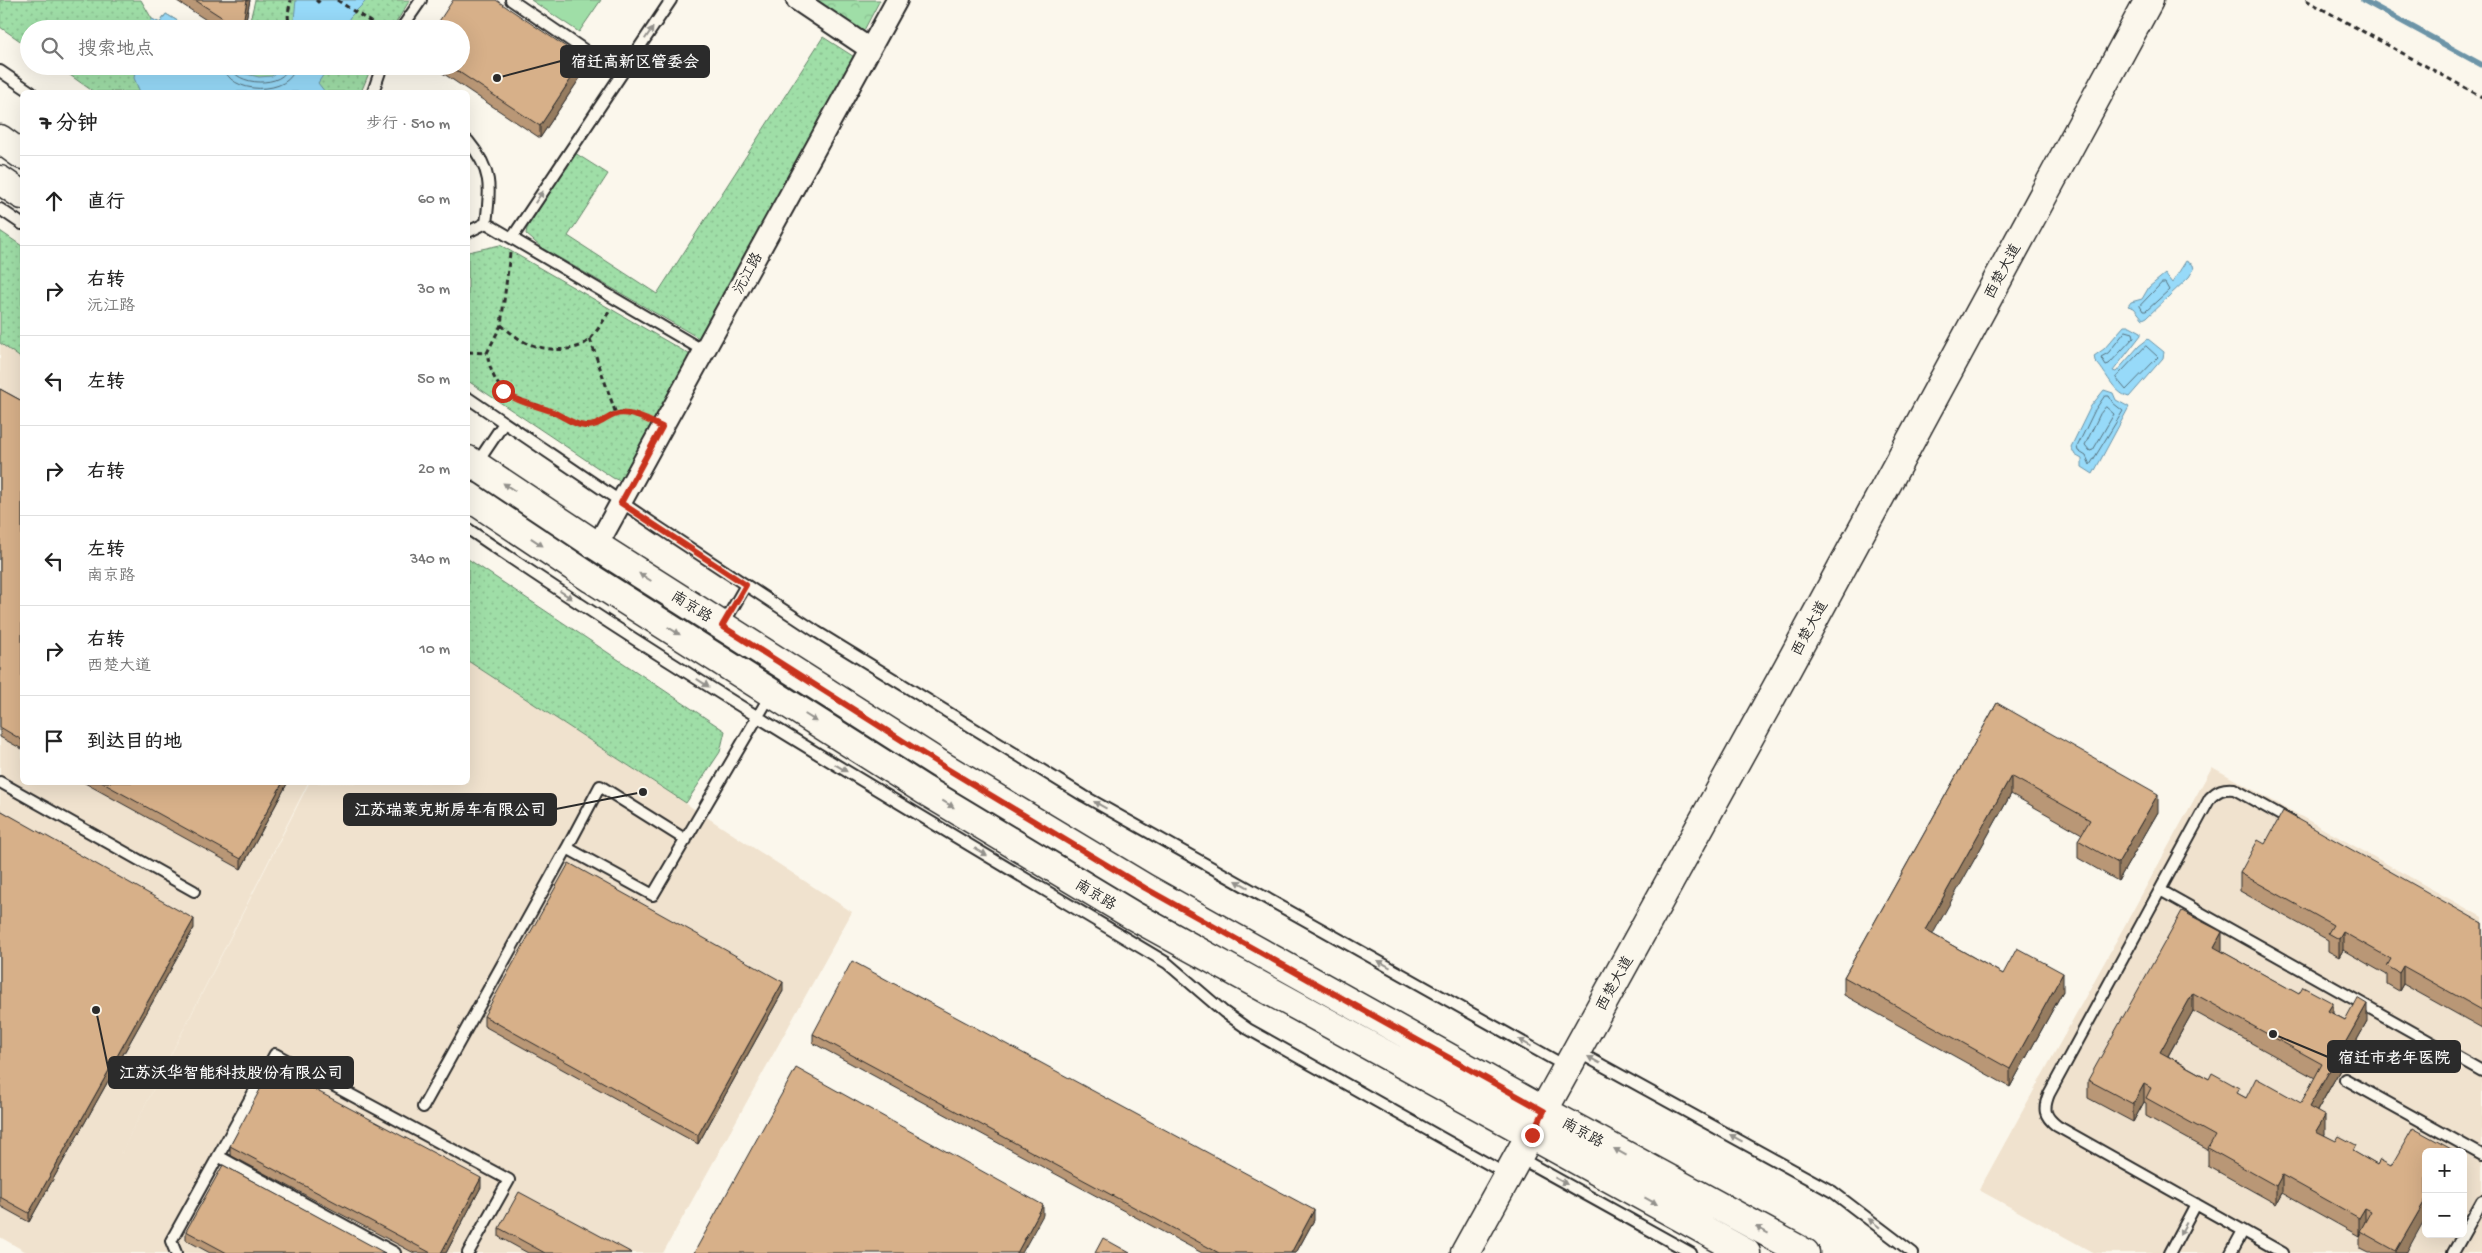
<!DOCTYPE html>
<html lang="zh">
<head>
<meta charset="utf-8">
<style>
	:root { --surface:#fff; --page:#f2f2f2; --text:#222; --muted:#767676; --line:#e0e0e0 }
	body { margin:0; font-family:"Gochi Hand","LXGW WenKai TC",sans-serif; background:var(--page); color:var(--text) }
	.controls { position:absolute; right:15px; bottom:15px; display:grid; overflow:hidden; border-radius:8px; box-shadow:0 5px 20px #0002 }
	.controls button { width:45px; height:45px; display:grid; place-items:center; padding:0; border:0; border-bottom:1px solid var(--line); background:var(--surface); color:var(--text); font:25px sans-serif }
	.stop { position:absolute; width:15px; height:15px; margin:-11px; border:4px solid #c8321e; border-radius:50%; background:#fff }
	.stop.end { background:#c8321e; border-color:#fff; box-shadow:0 1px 5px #0008 }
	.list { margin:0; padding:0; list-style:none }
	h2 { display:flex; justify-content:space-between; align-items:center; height:65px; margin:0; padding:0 20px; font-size:21px }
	h2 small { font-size:16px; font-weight:400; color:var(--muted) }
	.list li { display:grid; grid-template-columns:32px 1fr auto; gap:15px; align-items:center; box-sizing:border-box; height:90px; padding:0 20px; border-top:1px solid var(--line) }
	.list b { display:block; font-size:19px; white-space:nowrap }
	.list p { margin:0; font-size:16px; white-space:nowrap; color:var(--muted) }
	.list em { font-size:16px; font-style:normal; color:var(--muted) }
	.icon { flex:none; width:28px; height:28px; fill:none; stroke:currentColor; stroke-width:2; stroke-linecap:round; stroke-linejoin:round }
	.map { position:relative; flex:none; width:2482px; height:1253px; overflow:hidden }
	.search { position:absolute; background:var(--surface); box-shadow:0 5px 20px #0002; left:20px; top:20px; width:450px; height:55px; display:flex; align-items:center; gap:12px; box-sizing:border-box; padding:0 18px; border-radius:28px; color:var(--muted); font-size:19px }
	.panel { position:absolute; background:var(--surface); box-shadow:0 5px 20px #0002; left:20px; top:90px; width:450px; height:695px; border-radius:8px }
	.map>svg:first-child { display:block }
	.built { fill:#f0e2ce; fill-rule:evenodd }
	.grass { fill:url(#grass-dots); stroke:#658469 }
	.park { fill:url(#park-crowns); stroke:#658469 }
	.pitch { fill:#9fdea7; stroke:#658469 }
	.water { fill:#97daf9; stroke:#6c94a7 }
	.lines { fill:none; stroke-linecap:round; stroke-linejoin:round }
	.shore { stroke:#56717d; stroke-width:1 }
	.stream { stroke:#6c94a7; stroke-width:5.5 }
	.service-casing { stroke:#2b2b2b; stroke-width:14 }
	.minor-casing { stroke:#2b2b2b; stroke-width:24 }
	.primary-casing { stroke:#2b2b2b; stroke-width:31 }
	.path { stroke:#2b2b2b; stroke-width:3; stroke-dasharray:5 4; stroke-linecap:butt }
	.service { stroke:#fbf7ec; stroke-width:10 }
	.minor { stroke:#fbf7ec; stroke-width:20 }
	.primary { stroke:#fbf7ec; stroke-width:28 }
	.wall { fill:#b99776; stroke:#2b2b2b; fill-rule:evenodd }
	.shaded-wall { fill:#967b60; stroke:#2b2b2b }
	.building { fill:#d7b089; stroke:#2b2b2b; fill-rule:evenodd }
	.oneway { fill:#93918c }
	.route { stroke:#c8321e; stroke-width:6 }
	.labels { text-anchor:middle; stroke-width:4; stroke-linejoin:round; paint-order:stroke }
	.street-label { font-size:15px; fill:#2b2b2b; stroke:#fbf7ec }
	.leader { fill:none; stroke:#2b2b2b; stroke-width:2 }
	.callout-dot { fill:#2b2b2b; stroke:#fbf7ec; stroke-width:2 }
	.callout { fill:#2b2b2b; stroke:#2b2b2b; stroke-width:2 }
	.callout-label { font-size:16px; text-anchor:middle; font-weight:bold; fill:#fff }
</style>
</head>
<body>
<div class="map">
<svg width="2482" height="1253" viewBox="0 0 2482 1253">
	<defs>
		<pattern id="grass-dots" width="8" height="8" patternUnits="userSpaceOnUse" patternTransform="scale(1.25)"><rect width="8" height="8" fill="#9fdea7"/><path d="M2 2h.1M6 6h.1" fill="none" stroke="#89bf90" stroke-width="1.8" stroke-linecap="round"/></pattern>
		<pattern id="park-crowns" width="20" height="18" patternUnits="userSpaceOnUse" patternTransform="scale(1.25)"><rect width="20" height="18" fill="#9fdea7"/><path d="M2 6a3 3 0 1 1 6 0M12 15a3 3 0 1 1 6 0" fill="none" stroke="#89bf90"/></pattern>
	</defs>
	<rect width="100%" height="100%" fill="#fbf7ec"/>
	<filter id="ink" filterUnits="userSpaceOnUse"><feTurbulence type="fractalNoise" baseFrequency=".02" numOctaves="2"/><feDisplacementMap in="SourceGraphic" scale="10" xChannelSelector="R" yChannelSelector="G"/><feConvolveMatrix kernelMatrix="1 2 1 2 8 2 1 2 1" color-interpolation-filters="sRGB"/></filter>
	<g filter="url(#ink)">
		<!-- built -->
		<path class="built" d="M0 343 22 359V782L308 783 121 1153 309 783 468 782V661L852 912 663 1253H28L0 1237Z
			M2212 767 2482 917V1253H2094L1979 1190ZM2426 1152H2463V1234H2426Z"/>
		<!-- grass -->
		<path class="grass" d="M0 0H141L152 19 160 23 166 14 191 29H29V47L0 27Z
			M255 0H410L392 29H248Z
			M823 37 859 60 704 341 542 248 526 234 527 228 575 153 608 174 568 236 657 294Z
			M57 66H372L361 92H94Z
			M0 231 22 246V359L0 343Z
			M500 245 694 357 626 479 620 481 613 478 468 381V252Z
			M468 559 725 731 720 752 686 803 468 661Z"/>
		<!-- park -->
		<path class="park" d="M812 0H880L862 34Z"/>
		<!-- pitch -->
		<path class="pitch" d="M531 0H601L579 32Z"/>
		<!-- water -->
		<path class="water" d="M296 0H367L350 17 344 29H293Z
			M166 14 191 29H148L152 19 160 23Z
			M136 66H234L242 73 259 77 272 76 285 66H329L318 83 325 92H140L134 78Z
			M2186 261 2193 265 2194 269 2189 277 2147 317 2143 319 2134 308 2128 306 2131 302 2142 299 2149 287 2165 274 2172 283Z
			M2124 326H2130L2141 332V335L2113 371 2116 372 2139 346 2148 339 2164 352 2163 358 2129 397C2113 393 2106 371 2095 361L2094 356 2104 349Z
			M2104 390 2113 393 2116 400 2129 407 2093 474 2082 467V459L2075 455 2071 447 2091 406Z"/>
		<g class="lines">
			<!-- shore -->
			<path class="shore" d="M224 66C226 95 293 97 295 66
				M231 66C233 86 286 89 288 66
				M2162 283H2165L2169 290 2146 311H2143L2140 306Z
				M2126 331 2133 333 2134 337 2109 364 2106 365 2101 357 2108 353Z
				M2146 346 2158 357 2126 390 2116 378Z
				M2105 396H2109L2113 403 2123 411 2090 465 2086 456 2078 451 2077 447 2095 410Z
				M2106 407 2114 414 2093 450 2090 451 2085 445 2100 414Z"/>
			<!-- stream -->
			<path class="stream" d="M2363 0 2482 65"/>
			<defs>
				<path id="service" d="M511 0 621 75
					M401 29 421 0
					M0 71 31 92
					M373 92 382 66
					M468 141C492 170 491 187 486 223
					M0 209 22 224
					M486 223 704 351
					M468 232 486 223
					M512 238 671 0
					M468 398 658 527 817 632 1084 796 1567 1067
					M477 463 504 423
					M468 529C694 684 931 822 1167 963L1224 1012 1248 1029 1506 1174
					M723 625 746 585
					M0 782 194 891
					M567 848 600 786 686 840
					M2160 890 2482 1071
					M1578 1052 1833 1192 1913 1253
					M2345 1079 2482 1155
					M423 1107 567 848 653 895 771 694
					M218 1156 395 1253
					M1520 1158 1691 1253
					M176 1253 171 1241 275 1054 509 1180 468 1253
					M2170 1253 2196 1204
					M2231 1253 2243 1231
					M2283 1253 2057 1126C2044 1116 2043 1109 2049 1094L2210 798C2218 790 2223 788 2234 789L2291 821
					M2453 1253 2482 1201"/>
				<path id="minor" d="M797 0 870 49
					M597 546 897 0"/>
				<path id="primary" d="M0 139 22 155
					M0 180 22 195
					M468 460 597 546 944 767 1145 888 1544 1111 1805 1253
					M468 496 592 579 924 790 1132 915 1746 1253
					M1465 1253 1788 667 2149 0"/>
			</defs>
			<!-- service casing -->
			<use href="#service" class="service-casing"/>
			<!-- minor casing -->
			<use href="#minor" class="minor-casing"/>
			<!-- primary casing -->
			<use href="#primary" class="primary-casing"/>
			<!-- path -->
			<path class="path" d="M316 0 318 2 320 0
				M337 0 381 29
				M2306 0 2482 97
				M289 29 288 13 291 0
				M263 66 271 70 280 66
				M510 253 501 325 487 353C496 403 517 395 555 413 566 418 575 426 587 426 598 426 605 418 615 414 624 411 636 416 645 419
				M501 325C510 332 519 340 529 344 546 351 576 353 589 340 597 332 603 321 609 312
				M590 339 616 414
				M468 352 487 353"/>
			<!-- service -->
			<use href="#service" class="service"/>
			<!-- minor -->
			<use href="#minor" class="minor"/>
			<!-- primary -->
			<use href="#primary" class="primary"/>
		</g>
		<!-- wall -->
		<path class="wall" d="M177 0H250L244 29H220L177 1Z
			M432 66H461L584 72 540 138Z
			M0 389 22 401V749L0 737Z
			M1997 703 2158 812 2118 881 2078 858V840L2082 834 2011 794 1932 934 2003 974 2063 991 2010 1087 1844 995V977Z
			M83 782H288L241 869Z
			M0 810 194 928 29 1222 0 1206Z
			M2265 844 2482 923V1028L2403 984 2399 991 2387 984V975L2343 950 2339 957 2328 951V940L2240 891V873Z
			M2222 950 2221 951 2345 1020 2367 1022 2317 1111 2325 1134 2324 1135 2377 1165 2391 1166 2453 1152 2406 1253H2368L2360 1249V1233L2359 1236 2282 1193 2276 1204 2208 1166V1150L2146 1116V1103L2144 1102 2133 1122 2088 1098V1080ZM2193 1011 2315 1078 2301 1103 2246 1098 2209 1079 2168 1056Z
			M783 991 698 1144 484 1026V1016Z
			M813 1034 1314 1220 1296 1253H1202L813 1043Z
			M230 1146 481 1187 446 1253H414L230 1155Z
			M499 1228 632 1253H528L499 1237Z
			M186 1231 385 1253H210L186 1240Z"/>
		<!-- shaded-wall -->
		<path class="shaded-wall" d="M247 0H250L244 29H242Z
			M584 59V72L540 138V126Z
			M2011 776V794L1925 948V930Z
			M283 782H288L241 869V859Z
			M2158 794V812L2118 881V863Z
			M194 919V928L29 1222V1213Z
			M2222 932V950L2214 965V947Z
			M2343 932V950L2339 957V939Z
			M2403 966V984L2399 991V973Z
			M2063 973V991L2010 1087V1069Z
			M783 982V991L698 1144V1135Z
			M2193 993V1011L2160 1070V1052Z
			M2333 1003V1021L2328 1011Z
			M2367 1004V1022L2309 1125V1107Z
			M2144 1084V1102L2133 1122V1104Z
			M2325 1116V1134L2316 1149V1131Z
			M2282 1175V1193L2276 1204V1186Z
			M481 1178V1187L446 1253H441Z
			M2426 1199V1217L2406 1253H2396V1251Z
			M1043 1205V1215L1022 1253H1017Z
			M2365 1208V1225L2360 1231V1233L2359 1236V1218Z
			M1314 1210V1220L1296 1253H1291Z"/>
		<!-- building -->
		<path class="building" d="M195 0H247L242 29H240Z
			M453 0H496L584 59 540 126 450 66H461V29H434Z
			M0 389 22 401V740L0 727Z
			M1997 703 2158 794 2118 863 2078 840 2090 820 2011 776 1925 930 2003 974 2017 948 2063 973 2010 1069 1844 977Z
			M101 782H283L241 859Z
			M0 810 194 919 29 1213 0 1197Z
			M2283 811 2482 923V1010L2403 966 2399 973 2387 966 2391 959 2343 932 2339 939 2328 933 2333 925 2240 873 2258 840 2265 844Z
			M569 863 783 982 698 1135 484 1016Z
			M2182 911 2222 932 2214 947 2299 994 2303 987 2333 1003 2328 1011 2345 1020 2357 998 2367 1004 2309 1107 2325 1116 2316 1131 2336 1141 2339 1136 2356 1145 2353 1151 2377 1165 2380 1160 2391 1166 2413 1128 2453 1150 2452 1152H2426V1199L2396 1251 2360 1231 2371 1211 2365 1208 2359 1218 2282 1175 2276 1186 2208 1148 2215 1136 2146 1098 2151 1088 2144 1084 2133 1104 2088 1080ZM2193 993 2322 1064 2301 1103 2256 1078 2246 1098 2237 1093 2239 1088 2212 1073 2209 1079 2160 1052Z
			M852 961 1314 1210 1291 1253H1219L813 1034Z
			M272 1067 481 1178 441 1253H431L230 1146Z
			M796 1068 1043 1205 1017 1253H694Z
			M223 1165 385 1253H227L186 1231Z
			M519 1192 632 1253H545L499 1228Z
			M1103 1238 1130 1253H1095Z"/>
		<!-- one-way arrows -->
		<defs><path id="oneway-solid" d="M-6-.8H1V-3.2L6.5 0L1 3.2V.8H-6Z" transform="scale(1.25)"/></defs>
		<g class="oneway">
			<use href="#oneway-solid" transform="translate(649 33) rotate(-56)"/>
			<use href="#oneway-solid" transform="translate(539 197) rotate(-56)"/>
			<use href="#oneway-solid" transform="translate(509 487) rotate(-146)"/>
			<use href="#oneway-solid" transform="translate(537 542) rotate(34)"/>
			<use href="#oneway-solid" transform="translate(645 577) rotate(-148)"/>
			<use href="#oneway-solid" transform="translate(566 595) rotate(33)"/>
			<use href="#oneway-solid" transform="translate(674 631) rotate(32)"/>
			<use href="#oneway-solid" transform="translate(703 683) rotate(33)"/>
			<use href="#oneway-solid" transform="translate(811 718) rotate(32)"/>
			<use href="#oneway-solid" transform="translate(841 768) rotate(31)"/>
			<use href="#oneway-solid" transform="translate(948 804) rotate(31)"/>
			<use href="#oneway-solid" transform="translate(1100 805) rotate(-151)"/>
			<use href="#oneway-solid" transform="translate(981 852) rotate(31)"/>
			<use href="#oneway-solid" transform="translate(1242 884) rotate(-151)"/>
			<use href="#oneway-solid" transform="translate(1384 964) rotate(-151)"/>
			<use href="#oneway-solid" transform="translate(1525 1043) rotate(-151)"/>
			<use href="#oneway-solid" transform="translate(1594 1060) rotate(-151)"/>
			<use href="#oneway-solid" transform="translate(1736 1138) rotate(-151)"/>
			<use href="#oneway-solid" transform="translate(1620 1152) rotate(-151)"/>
			<use href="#oneway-solid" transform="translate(1561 1181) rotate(29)"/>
			<use href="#oneway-solid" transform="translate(1651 1201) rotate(29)"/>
			<use href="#oneway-solid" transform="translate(1874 1223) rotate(-142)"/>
			<use href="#oneway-solid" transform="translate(2183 1229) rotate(119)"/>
			<use href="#oneway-solid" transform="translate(1762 1230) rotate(-151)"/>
		</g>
	</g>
	<g class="lines" filter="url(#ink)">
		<!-- route -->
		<path class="route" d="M503 391C518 403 536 405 553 412 564 417 574 425 585 426 597 427 604 419 614 415 628 409 649 421 662 427L621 503 746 585 722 626 944 767 1145 888 1544 1111 1532 1135"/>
	</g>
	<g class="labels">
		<!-- street labels -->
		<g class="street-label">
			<text transform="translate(2002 271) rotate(-62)" y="5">西楚大道</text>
			<text transform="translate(747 273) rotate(-61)" y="5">沅江路</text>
			<text transform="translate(692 606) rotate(32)" y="5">南京路</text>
			<text transform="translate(1809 628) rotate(-62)" y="5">西楚大道</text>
			<text transform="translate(1096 894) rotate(31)" y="5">南京路</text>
			<text transform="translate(1614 983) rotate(-61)" y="5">西楚大道</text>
			<text transform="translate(1583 1132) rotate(29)" y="5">南京路</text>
		</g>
	</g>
	<!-- callouts -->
	<path class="leader" d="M497 78L561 61M643 792L556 809M2273 1034L2328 1057M96 1010L109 1072"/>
	<g class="callout-dot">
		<circle cx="497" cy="78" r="5"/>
		<circle cx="643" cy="792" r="5"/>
		<circle cx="2273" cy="1034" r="5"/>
		<circle cx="96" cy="1010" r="5"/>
	</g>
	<g class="callout">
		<rect x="561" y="46" width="148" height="31" rx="5"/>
		<rect x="344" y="794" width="212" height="31" rx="5"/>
		<rect x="2328" y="1041" width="132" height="31" rx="5"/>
		<rect x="109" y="1057" width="244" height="31" rx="5"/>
	</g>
	<g class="callout-label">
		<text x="635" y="67">宿迁高新区管委会</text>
		<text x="450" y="815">江苏瑞莱克斯房车有限公司</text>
		<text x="2394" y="1063">宿迁市老年医院</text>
		<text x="231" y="1078">江苏沃华智能科技股份有限公司</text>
	</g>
</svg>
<div class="controls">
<button>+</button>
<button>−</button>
</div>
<div class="stop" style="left:503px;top:391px"></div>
<div class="stop end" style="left:1532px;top:1135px"></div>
<div class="search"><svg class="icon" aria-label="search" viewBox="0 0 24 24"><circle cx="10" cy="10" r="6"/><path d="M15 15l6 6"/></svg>搜索地点</div>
<section class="panel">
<h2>7 分钟<small>步行 · 510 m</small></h2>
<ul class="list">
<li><svg class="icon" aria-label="ahead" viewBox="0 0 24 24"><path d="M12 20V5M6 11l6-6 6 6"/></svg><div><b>直行</b></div><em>60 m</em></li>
<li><svg class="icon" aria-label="right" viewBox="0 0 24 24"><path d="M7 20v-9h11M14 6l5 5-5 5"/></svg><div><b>右转</b><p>沅江路</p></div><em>30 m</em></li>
<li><svg class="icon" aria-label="left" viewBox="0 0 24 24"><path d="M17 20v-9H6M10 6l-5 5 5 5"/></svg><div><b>左转</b></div><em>50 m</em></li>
<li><svg class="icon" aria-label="right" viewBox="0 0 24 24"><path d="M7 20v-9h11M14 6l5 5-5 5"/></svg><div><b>右转</b></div><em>20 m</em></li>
<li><svg class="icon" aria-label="left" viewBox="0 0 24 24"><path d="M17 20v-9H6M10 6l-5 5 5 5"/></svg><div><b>左转</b><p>南京路</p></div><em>340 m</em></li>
<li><svg class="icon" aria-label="right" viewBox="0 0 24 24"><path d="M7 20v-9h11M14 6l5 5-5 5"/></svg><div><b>右转</b><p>西楚大道</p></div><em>10 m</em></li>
<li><svg class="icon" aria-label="arrive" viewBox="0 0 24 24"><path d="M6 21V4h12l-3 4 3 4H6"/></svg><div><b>到达目的地</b></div></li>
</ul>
</section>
</div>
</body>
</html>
